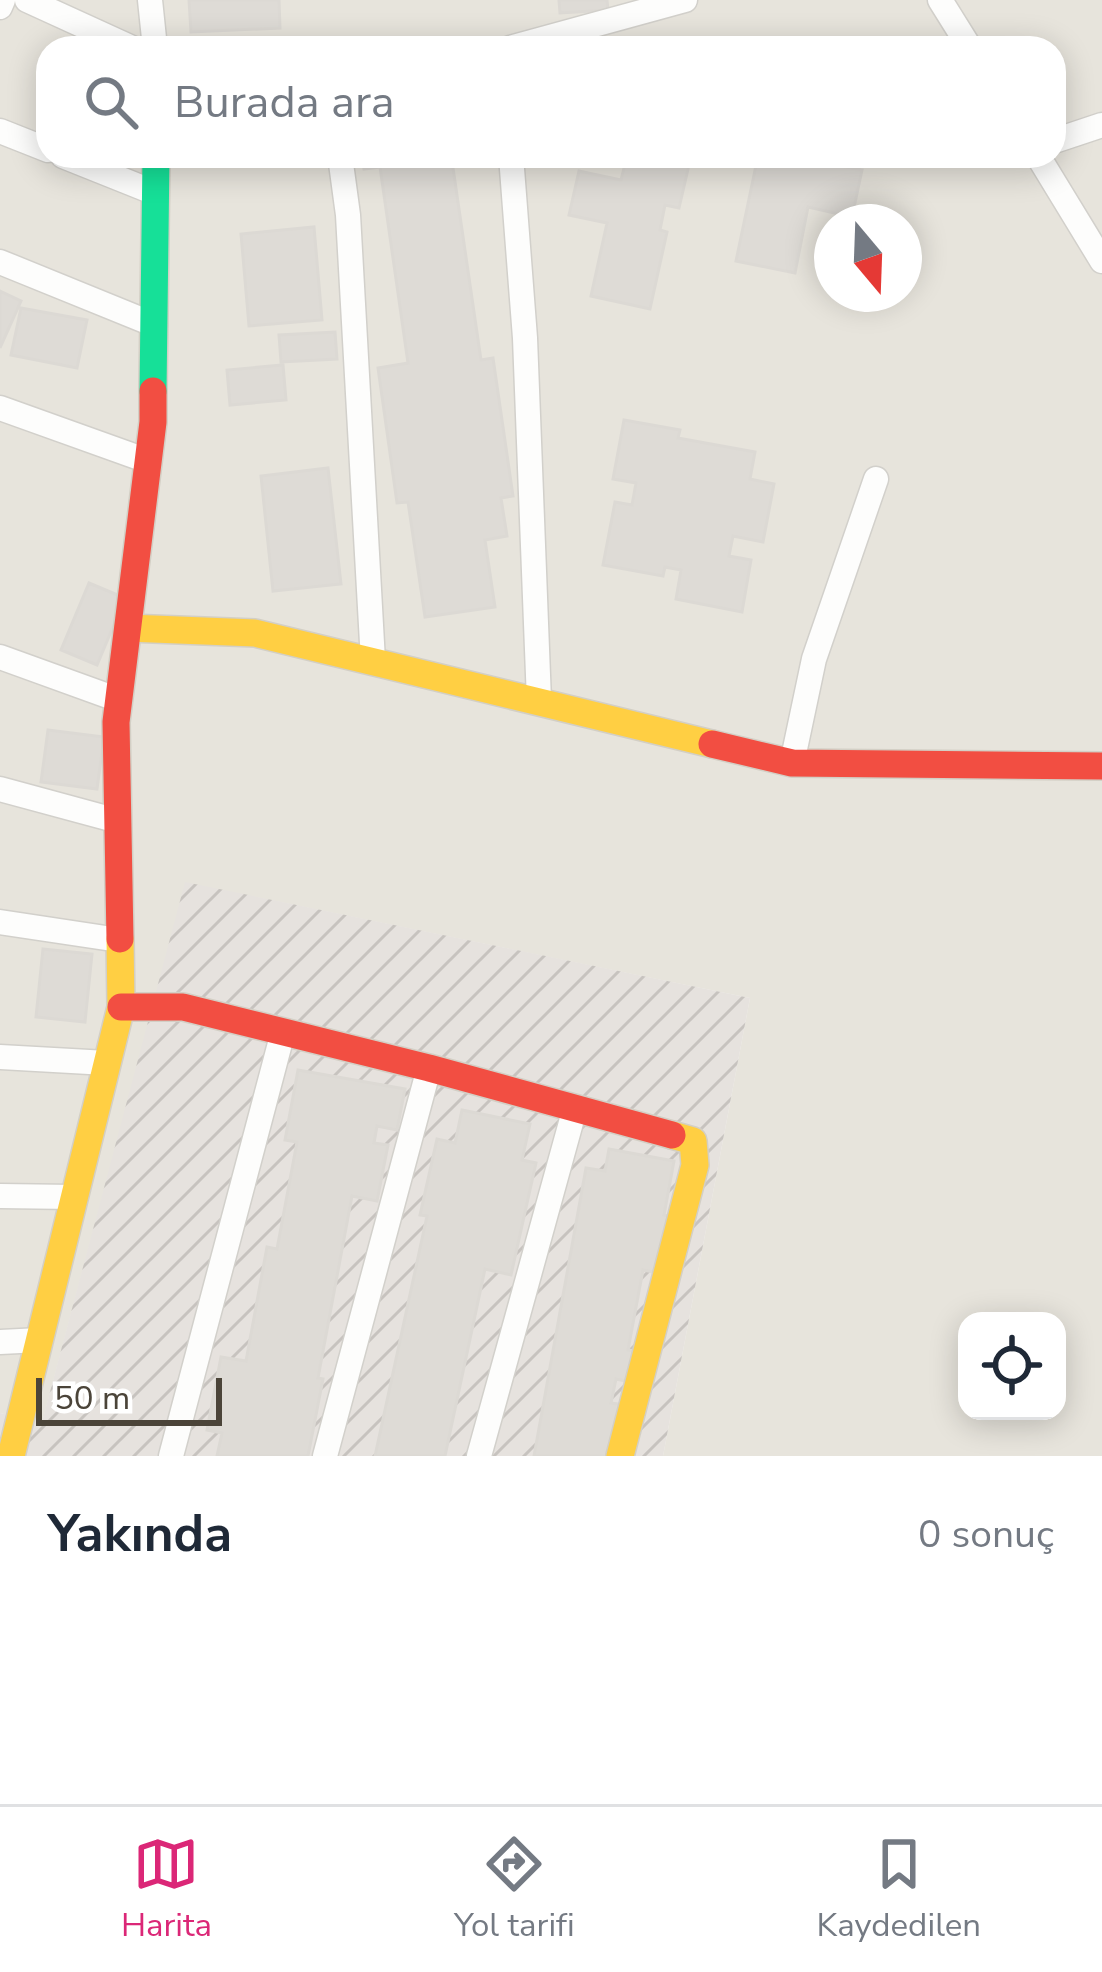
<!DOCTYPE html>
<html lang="tr">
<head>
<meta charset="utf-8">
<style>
	:root { --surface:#fff; --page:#f6f6f7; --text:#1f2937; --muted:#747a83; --line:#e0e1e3; --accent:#db2777 }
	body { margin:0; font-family:"Nunito Sans",sans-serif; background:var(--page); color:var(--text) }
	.controls { position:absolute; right:36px; bottom:36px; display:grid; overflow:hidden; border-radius:24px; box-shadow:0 6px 30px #0003 }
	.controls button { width:108px; height:108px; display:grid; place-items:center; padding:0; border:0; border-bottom:3px solid var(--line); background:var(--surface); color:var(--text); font:60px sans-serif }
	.compass { position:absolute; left:814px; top:204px; width:108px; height:108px; border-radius:50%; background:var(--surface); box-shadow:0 6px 30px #0003; rotate:161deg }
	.scale { position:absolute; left:36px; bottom:30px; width:186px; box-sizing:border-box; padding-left:12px; border:6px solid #4b4439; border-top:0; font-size:33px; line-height:42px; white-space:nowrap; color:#4b4439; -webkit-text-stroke:9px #fff; paint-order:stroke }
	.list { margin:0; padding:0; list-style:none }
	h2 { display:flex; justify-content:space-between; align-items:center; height:156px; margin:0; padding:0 48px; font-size:51px }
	h2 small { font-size:39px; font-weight:400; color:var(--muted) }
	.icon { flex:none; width:66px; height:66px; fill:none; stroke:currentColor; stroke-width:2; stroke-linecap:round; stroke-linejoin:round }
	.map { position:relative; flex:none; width:1102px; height:1456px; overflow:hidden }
	.search { position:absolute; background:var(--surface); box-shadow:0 6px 30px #0003; left:36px; right:36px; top:36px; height:132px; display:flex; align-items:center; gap:30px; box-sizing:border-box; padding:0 42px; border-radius:36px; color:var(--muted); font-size:45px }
	.sheet { height:348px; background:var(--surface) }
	nav { display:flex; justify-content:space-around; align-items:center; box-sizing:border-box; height:168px; border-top:3px solid var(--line); background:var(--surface); font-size:33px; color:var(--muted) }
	nav a { display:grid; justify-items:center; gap:6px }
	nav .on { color:var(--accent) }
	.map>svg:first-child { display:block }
	.residential { fill:#e7e4dc; fill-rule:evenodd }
	.industrial { fill:url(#industrial-furrows) }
	.building { fill:#dedbd6; stroke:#dcd9d4; stroke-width:3 }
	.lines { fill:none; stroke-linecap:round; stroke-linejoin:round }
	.street-casing { stroke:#d2d0cb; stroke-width:27 }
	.fast-casing { stroke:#d3cfc5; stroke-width:30 }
	.slow-casing { stroke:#d3cfc5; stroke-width:30 }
	.jam-casing { stroke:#d3cfc5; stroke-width:30 }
	.street { stroke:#fdfdfc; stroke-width:24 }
	.fast { stroke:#16e098; stroke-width:27 }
	.slow { stroke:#ffcf43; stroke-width:27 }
	.jam { stroke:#f24e42; stroke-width:27 }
</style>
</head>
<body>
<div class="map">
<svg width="1102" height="1456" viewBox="0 0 1102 1456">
	<defs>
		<pattern id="industrial-furrows" width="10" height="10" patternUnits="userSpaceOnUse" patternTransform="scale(3)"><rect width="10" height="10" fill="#e6e2de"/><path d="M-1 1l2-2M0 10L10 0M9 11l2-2" fill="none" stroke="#c7c3bf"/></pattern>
	</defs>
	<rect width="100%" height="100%" fill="#f4f2ee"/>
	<!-- residential -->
	<path class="residential" d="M0 0H1102V1456H663L750 998 186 883 42 1423 0 1413ZM48 48H1054V156H48ZM832 222H904V294H832ZM967 1321H1057V1411H967Z"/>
	<!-- industrial -->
	<path class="industrial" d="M185 882 750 998 663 1456H0V1413L42 1422Z"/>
	<!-- building -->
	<path class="building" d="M189 0H279L280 28 191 32Z
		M559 0H607L608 10 560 13Z
		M362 156H486L452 161 481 360 493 358 513 496 501 498 507 536 485 540 495 607 425 617 408 502 397 503 378 368 408 363 380 167 364 169Z
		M627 156H691L679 208 665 205 660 230 667 232 650 309 591 296 607 223 569 215 579 171 621 180Z
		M758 156H828L826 163 862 170 852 217 808 207 795 273 736 261Z
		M314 227 322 320 249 326 241 234Z
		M0 291 21 301 0 348Z
		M21 308 87 320 77 368 11 355Z
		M335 332 337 359 281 362 279 335Z
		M283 365 286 400 230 405 227 370Z
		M624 420 680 430 678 438 755 452 750 479 774 484 763 542 733 536 729 556 751 560 742 612 676 599 681 570 665 567 663 576 603 565 615 502 632 505 636 483 613 479Z
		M328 468 341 584 273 591 261 476Z
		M89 583 125 598 97 665 61 650Z
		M48 730 104 737 97 789 41 782Z
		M43 949 92 954 85 1022 36 1017Z
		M298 1070 405 1089 397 1130 377 1126 374 1143 388 1145 377 1201 352 1196 318 1378 323 1379 308 1456H217L222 1433 207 1430 221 1357 246 1361 267 1247 277 1249 297 1142 285 1140Z
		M462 1110 530 1124 522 1160 536 1163 511 1275 485 1269 445 1456H375L427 1216 420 1215 437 1139 455 1143Z
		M609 1149 674 1161 664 1215 674 1217 664 1274 643 1270 628 1350 635 1351 630 1382 616 1379 611 1403 625 1405 616 1456H534L586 1168 605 1171Z"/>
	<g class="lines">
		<defs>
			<path id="street" d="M27 0 132 48
				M150 0 155 48
				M940 0 970 48
				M0 7 3 0
				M510 48 685 0
				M0 131 48 150
				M1054 141 1102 125
				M63 156 153 192
				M340 156 348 215 373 661
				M511 156 525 338 539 701
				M1038 156 1102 261
				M0 262 155 325
				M0 408 148 461
				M0 657 119 700
				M792 763 814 659 876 479
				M0 789 118 821
				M0 922 119 940
				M0 1057 107 1063
				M0 1196 74 1197
				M0 1342 40 1340
				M171 1456 283 1032
				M325 1456 429 1068
				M479 1456 575 1108"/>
			<path id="fast" d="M153 391 156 156"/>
			<path id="slow" d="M128 628 255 633 712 744
				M11 1456 121 1007 120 939
				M620 1456 695 1165 693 1141 672 1135"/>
			<path id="jam" d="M712 744 792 763 1102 766
				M120 939 116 722 153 422V391
				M121 1007H183L429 1068 672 1135"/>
		</defs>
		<!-- street casing -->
		<use href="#street" class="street-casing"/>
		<!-- fast casing -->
		<use href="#fast" class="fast-casing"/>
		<!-- slow casing -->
		<use href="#slow" class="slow-casing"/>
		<!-- jam casing -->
		<use href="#jam" class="jam-casing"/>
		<!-- street -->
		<use href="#street" class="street"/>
		<!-- fast -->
		<use href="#fast" class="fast"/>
		<!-- slow -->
		<use href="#slow" class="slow"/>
		<!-- jam -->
		<use href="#jam" class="jam"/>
	</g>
</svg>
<div class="controls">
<button><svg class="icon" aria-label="locate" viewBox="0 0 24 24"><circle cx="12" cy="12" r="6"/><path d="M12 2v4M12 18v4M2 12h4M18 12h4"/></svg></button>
</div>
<svg class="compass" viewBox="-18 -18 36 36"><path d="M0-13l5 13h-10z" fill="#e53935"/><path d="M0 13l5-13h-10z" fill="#747a83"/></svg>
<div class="scale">50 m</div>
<div class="search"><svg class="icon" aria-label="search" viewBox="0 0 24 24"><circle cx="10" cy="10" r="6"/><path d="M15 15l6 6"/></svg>Burada ara</div>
</div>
<section class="sheet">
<h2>Yakında<small>0 sonuç</small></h2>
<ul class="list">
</ul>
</section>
<nav>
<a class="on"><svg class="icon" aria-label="map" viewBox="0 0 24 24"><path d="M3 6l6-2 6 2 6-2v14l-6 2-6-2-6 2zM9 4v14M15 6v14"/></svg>Harita</a>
<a><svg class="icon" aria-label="directions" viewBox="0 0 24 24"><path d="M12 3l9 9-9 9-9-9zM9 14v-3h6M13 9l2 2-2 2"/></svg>Yol tarifi</a>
<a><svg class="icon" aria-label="saved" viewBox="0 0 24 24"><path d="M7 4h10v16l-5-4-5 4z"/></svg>Kaydedilen</a>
</nav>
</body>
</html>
